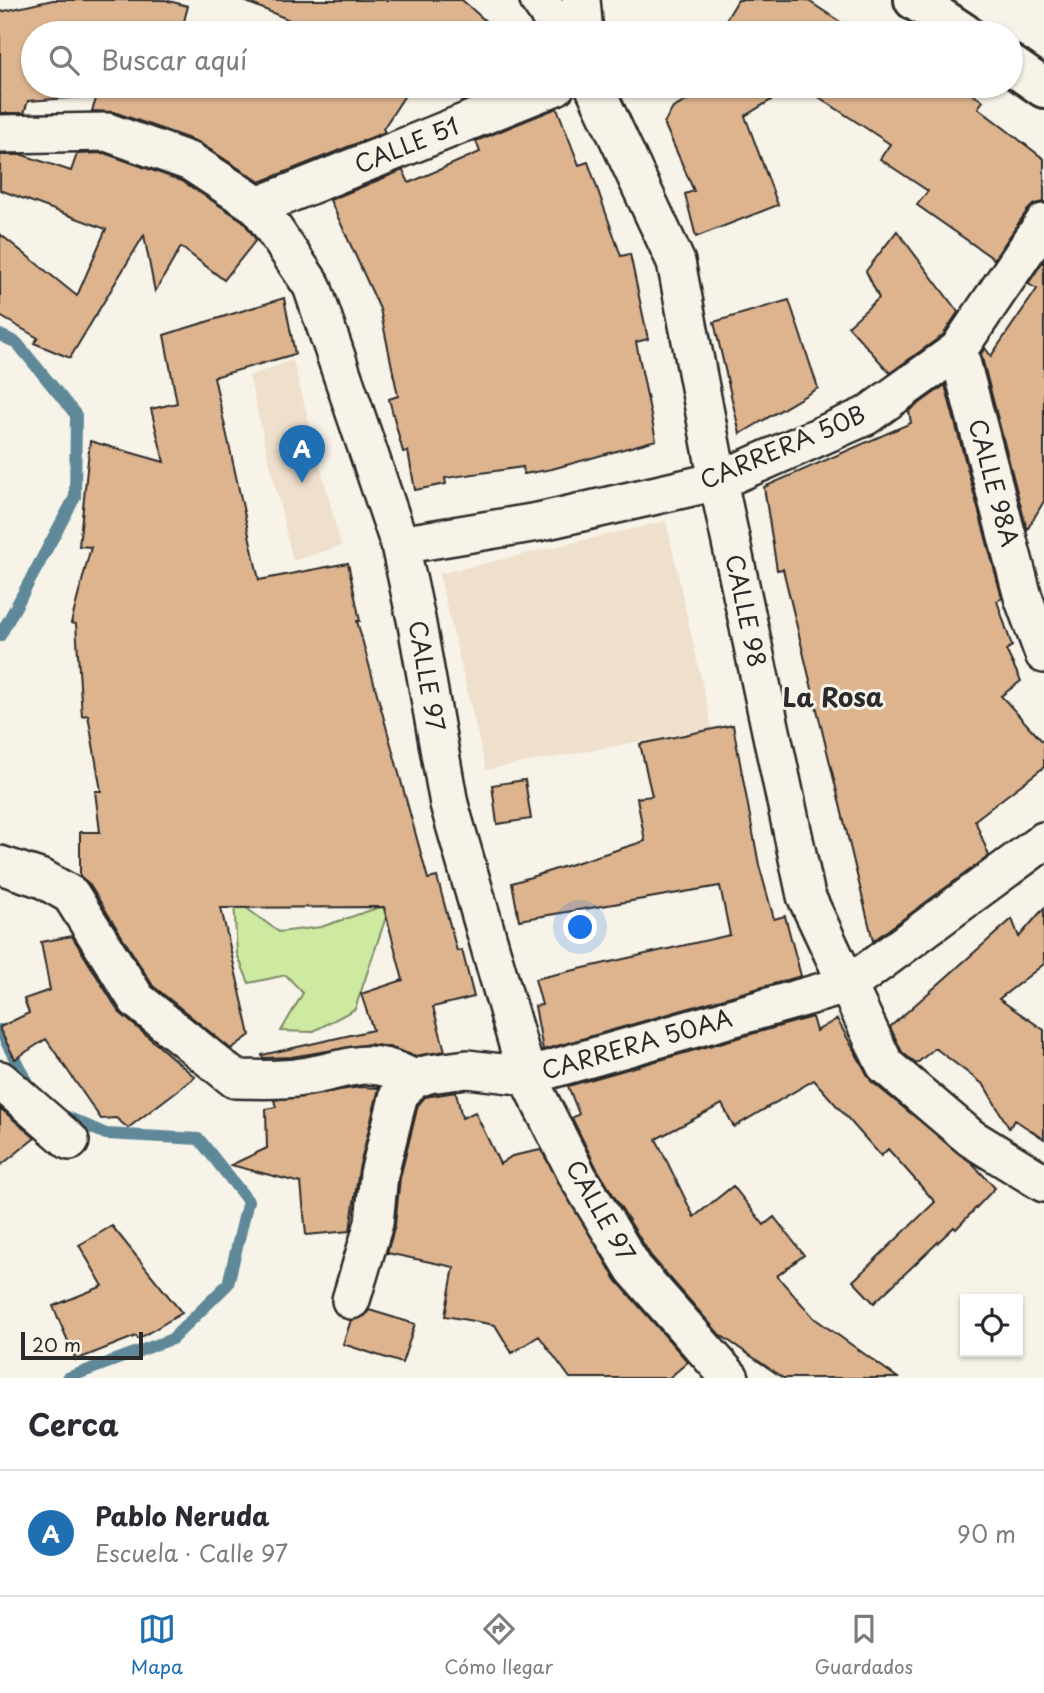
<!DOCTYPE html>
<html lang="es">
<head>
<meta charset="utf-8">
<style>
	:root { --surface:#fff; --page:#f7f7f7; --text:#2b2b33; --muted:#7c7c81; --line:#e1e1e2; --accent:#1f6fb2 }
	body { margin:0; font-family:"Playpen Sans",sans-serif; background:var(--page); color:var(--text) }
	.controls { position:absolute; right:21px; bottom:21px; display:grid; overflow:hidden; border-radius:0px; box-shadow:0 2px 5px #0004 }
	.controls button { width:63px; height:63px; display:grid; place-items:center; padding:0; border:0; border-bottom:2px solid var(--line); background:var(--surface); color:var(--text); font:35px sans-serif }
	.scale { position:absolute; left:21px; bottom:18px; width:122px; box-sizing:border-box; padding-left:7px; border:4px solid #2b2b2b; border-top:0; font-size:19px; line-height:24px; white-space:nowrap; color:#2b2b2b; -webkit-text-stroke:5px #f7f3e8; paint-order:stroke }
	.you { position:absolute; left:581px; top:928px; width:24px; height:24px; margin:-18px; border:5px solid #fff; border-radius:50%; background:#1a73e8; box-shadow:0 0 0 10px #1a73e833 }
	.badge { display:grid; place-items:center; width:46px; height:46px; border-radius:50%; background:var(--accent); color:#fff; font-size:23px; font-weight:700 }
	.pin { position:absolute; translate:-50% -58px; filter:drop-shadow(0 2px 4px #0008) }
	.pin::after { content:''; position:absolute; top:37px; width:24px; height:21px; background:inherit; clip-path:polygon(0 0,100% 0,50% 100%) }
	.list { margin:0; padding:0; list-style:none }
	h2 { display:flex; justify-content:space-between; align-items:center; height:91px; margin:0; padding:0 28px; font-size:30px }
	h2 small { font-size:23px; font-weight:400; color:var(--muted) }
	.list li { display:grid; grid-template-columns:46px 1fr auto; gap:21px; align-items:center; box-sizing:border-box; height:126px; padding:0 28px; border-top:2px solid var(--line) }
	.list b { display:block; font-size:26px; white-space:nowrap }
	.list p { margin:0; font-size:23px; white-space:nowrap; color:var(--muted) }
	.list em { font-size:23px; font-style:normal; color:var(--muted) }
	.icon { flex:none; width:38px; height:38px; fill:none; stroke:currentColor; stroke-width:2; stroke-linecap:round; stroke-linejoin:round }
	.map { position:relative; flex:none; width:1044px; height:1378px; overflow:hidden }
	.search { position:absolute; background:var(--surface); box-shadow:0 2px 5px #0004; left:21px; right:21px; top:21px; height:77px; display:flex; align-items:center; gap:18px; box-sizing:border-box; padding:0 24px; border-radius:38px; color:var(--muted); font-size:26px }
	.sheet { height:217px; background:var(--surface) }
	nav { display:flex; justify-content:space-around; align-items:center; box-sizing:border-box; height:98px; border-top:2px solid var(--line); background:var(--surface); font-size:19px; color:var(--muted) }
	nav a { display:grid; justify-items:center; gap:4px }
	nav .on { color:var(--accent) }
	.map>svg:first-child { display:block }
	.built { fill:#efe0cd }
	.green { fill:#ceeaa1; stroke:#7c8a66; stroke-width:2 }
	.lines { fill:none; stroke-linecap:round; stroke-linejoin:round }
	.stream { stroke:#5e8998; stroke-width:12 }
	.building { fill:#ddb48e; stroke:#2b2b2b; stroke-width:2 }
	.minor-casing { stroke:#2b2b2b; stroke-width:42 }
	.tertiary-casing { stroke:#2b2b2b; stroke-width:44 }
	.minor { stroke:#f7f3e8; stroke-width:37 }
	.tertiary { stroke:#f7f3e8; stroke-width:38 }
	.labels { text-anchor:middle; stroke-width:6; stroke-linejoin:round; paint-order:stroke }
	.street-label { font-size:24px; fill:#2b2b2b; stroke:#f7f3e8 }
	.neighbourhood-label { font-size:26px; font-weight:bold; fill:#2b2b2b; stroke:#f7f3e8 }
</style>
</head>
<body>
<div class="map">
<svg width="1044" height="1378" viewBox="0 0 1044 1378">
	<rect width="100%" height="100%" fill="#f7f3e8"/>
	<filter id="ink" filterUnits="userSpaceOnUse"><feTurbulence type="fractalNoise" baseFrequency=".0143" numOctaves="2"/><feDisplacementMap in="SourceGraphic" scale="14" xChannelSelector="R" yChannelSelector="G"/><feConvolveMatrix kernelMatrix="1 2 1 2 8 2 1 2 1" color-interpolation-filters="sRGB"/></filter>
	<g filter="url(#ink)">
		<!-- built -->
		<path class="built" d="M293 360 341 546 293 561 249 376Z
			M666 521 712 728 486 770 439 574Z"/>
		<!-- green -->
		<path class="green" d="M234 899 279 932 321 927 383 906 386 917 355 1009 312 1032 281 1031 303 993 286 975 249 983 237 954Z"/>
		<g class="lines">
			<!-- stream -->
			<path class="stream" d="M0 335 17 343 76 415 75 497 0 636
				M0 1030 32 1092
				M58 1113 106 1134 199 1139 248 1201 228 1284 172 1339 67 1378"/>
		</g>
		<!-- building -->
		<path class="building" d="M53 0H165L188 6 181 33H33V86H411L383 129 385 132 260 182 198 142 114 112 92 111 97 96 28 101 24 113H0V12Z
			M242 0H462L499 33H320Z
			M738 0H807L857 33H718Z
			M444 86H500L462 101 458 92Z
			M714 86H794L745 116 778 205 696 237 685 194 694 191 664 123 673 108Z
			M802 86H959L983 101 978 108 1044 159V202L1034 204 1027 211 994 259 917 205 928 191 880 159 890 144Z
			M557 108 579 165 588 162 621 256 630 254 648 339 636 342 656 440 552 469 524 474 523 467 445 478 446 484 415 490 408 451 403 452 389 399 398 396 380 309 330 200 403 170 409 183 480 152 476 141Z
			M104 153 182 181 243 221 256 240 224 280 181 247 155 292 144 235 70 358 34 343 38 338 0 316V234L77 296 106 229 0 190V155H23L71 171 77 154Z
			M897 231 958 312 943 335 890 373 848 326 879 298 866 271Z
			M1044 260V501L1027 530 981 354 985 348 991 356 1037 289 1028 284Z
			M284 298 295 354 214 377 259 580 348 563 360 621H357L428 879 437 877 457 951 462 950 474 997 433 1007 445 1051 415 1056 389 1047 369 1044 291 1057 263 1058 262 1055 373 1030 361 994 403 980 384 907 221 908 250 1035 231 1049 153 986 89 884 80 876V832H100L95 791H101L88 715 82 716 76 624 71 623 91 547 79 546 90 441 164 462 151 409 177 403 164 335Z
			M789 300 818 388 740 434 714 322Z
			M945 385 1002 598 997 601 1012 646 1006 650 1021 681 1001 696 1044 743V767L975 820 989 856 873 941 783 569 777 570 764 487 911 423 909 411Z
			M733 725 759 865 774 919 785 916 801 976 543 1050 535 1006 542 1005 535 979 730 935 720 886 519 920 512 883 645 841 637 798 652 796 640 744Z
			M525 780 531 819 497 824 492 785Z
			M1044 908V964L999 999 1044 1030V1139L1015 1120 1009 1128 984 1085 935 1048 916 1064 902 1052 890 1027 1012 919 1019 937Z
			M72 936 119 1012 195 1077 128 1128 116 1118 101 1119 46 1039 15 1059 0 1030V1027L29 1013 24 999 50 990 41 942Z
			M812 1017 816 1031 837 1019 871 1081 972 1163 995 1188 956 1229 954 1227 874 1303 853 1281 935 1202 888 1149 881 1156 814 1080 734 1127 722 1104 656 1139 694 1217 733 1186 764 1225 774 1217 804 1255 777 1276 814 1318 898 1378H783L719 1334 651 1256 596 1167 572 1118 579 1114 568 1086Z
			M360 1087 379 1088 359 1169 350 1231 306 1235 301 1183 231 1165 267 1148 266 1109 276 1107 274 1100Z
			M456 1092 462 1118 475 1112 500 1164 512 1156 541 1150 616 1280 688 1362 669 1378H570L539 1336 512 1353 495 1325 445 1316 454 1267 387 1253 395 1225 400 1178 418 1105 425 1097Z
			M0 1108 35 1138 0 1166Z
			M112 1226 182 1313 138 1339 136 1336 76 1360 53 1306 103 1286 79 1245Z
			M369 1310 415 1324 402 1363 343 1344 351 1320 365 1316Z"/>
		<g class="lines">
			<defs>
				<path id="minor" d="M539 0 562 33
					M581 0 584 33
					M594 86 676 262 718 481 806 896 885 1065 971 1138 1044 1183
					M0 134 107 132 191 162 258 206 312 286 400 545 416 619 449 804 527 1076 578 1177 634 1269 730 1378
					M258 206 556 86
					M958 350 1023 597 1044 654
					M400 545 538 522 718 481 866 416 958 350 1044 223
					M0 865 43 879 71 895 137 1000 235 1079C257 1079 280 1081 302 1077 350 1070 366 1053 414 1079
					M0 1080 70 1141
					M351 1300 374 1223 379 1174 399 1094 414 1079 429 1074 467 1069 527 1076 850 984 1044 841"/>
				<path id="tertiary" d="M914 0 964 33
					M1011 65 1044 88"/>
			</defs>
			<!-- minor casing -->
			<use href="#minor" class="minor-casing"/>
			<!-- tertiary casing -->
			<use href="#tertiary" class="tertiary-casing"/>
			<!-- minor -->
			<use href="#minor" class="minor"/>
			<!-- tertiary -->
			<use href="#tertiary" class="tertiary"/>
		</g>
	</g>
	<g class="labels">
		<!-- street labels -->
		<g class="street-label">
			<text transform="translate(407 146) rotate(-22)" y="8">CALLE 51</text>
			<text transform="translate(783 448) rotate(-23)" y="8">CARRERA 50B</text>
			<text transform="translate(993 483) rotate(75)" y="8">CALLE 98A</text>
			<text transform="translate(745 611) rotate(78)" y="8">CALLE 98</text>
			<text transform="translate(426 676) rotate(80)" y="8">CALLE 97</text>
			<text transform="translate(637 1045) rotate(-16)" y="8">CARRERA 50AA</text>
			<text transform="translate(600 1211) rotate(60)" y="8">CALLE 97</text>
		</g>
		<!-- neighbourhood labels -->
		<g class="neighbourhood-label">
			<text x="833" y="707">La Rosa</text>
		</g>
	</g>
</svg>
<div class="controls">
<button><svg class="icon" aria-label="locate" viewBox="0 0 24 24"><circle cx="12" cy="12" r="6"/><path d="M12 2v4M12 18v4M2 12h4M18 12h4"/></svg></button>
</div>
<div class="scale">20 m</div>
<div class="you"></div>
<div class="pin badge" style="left:302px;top:483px">A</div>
<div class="search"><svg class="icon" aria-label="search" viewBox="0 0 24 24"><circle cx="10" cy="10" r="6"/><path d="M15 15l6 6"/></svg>Buscar aquí</div>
</div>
<section class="sheet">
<h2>Cerca<small></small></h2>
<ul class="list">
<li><span class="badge">A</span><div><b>Pablo Neruda</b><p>Escuela · Calle 97</p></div><em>90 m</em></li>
</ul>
</section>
<nav>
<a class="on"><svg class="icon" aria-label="map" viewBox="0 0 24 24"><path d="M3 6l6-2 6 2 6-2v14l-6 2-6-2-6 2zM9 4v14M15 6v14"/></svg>Mapa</a>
<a><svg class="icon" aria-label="directions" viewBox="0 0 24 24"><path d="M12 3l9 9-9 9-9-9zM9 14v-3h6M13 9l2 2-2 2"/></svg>Cómo llegar</a>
<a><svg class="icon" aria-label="saved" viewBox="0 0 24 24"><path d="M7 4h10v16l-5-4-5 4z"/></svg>Guardados</a>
</nav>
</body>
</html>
